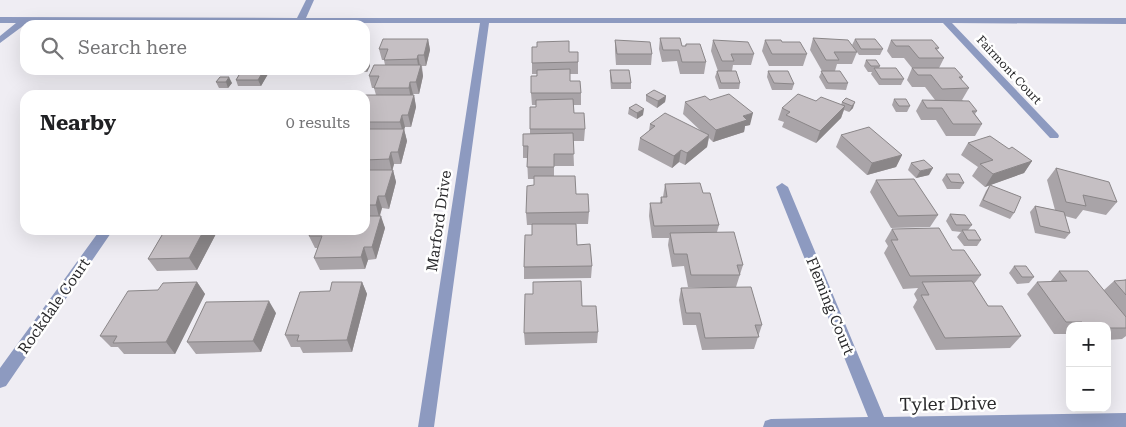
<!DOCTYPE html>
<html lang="en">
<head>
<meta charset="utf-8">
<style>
	:root { --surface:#fff; --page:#f6f6f6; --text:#202124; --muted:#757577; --line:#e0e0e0 }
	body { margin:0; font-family:"Roboto Serif",serif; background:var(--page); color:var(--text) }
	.controls { position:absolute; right:15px; bottom:15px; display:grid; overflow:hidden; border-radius:10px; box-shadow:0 5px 20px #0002 }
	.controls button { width:45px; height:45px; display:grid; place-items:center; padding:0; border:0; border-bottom:1px solid var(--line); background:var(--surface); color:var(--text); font:25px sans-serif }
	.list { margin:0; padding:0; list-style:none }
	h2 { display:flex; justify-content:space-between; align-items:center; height:65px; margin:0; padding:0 20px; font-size:21px }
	h2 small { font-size:16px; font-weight:400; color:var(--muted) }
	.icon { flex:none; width:28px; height:28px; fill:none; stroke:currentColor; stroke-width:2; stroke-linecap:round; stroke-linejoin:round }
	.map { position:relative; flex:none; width:1126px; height:427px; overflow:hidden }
	.search { position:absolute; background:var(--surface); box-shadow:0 5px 20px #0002; left:20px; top:20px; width:350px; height:55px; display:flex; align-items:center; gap:12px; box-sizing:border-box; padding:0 18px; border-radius:15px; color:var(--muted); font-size:19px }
	.panel { position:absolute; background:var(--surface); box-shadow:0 5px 20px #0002; left:20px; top:90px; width:350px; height:145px; border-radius:15px }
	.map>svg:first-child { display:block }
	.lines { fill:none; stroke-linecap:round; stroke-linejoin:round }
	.minor { fill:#8d9ac0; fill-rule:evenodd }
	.wall { fill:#a9a4a8 }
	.shaded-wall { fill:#8a8688 }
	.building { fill:#c5bfc3; stroke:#8a8688 }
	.labels { text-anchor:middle; stroke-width:5; stroke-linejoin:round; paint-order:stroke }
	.far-street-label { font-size:12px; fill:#29292b; stroke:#fff }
	.street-label { font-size:15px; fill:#29292b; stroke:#fff }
	.near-street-label { font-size:18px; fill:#29292b; stroke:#fff }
</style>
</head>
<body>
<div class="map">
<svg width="1126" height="427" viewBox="0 0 1126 427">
	<rect width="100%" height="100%" fill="#efedf3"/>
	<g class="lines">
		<!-- minor -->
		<path class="minor" d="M306 0H314L306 18H1126V24L952 23 1058 134 1059 136 1058 138H1050L943 23H489L434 427H418L480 23H27L0 43V36L16 23H0V17L297 18Z
			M782 183 788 187 884 417 1126 413V427H763L765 421 771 419 868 417 776 187Z
			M100 230H113L6 386 0 388V368Z"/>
	</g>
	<!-- wall -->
	<path class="wall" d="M660 38 682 46H685L686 44 706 62 704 74H680L677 61 662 62 659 49Z
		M813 38 857 52 852 64H837L835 71 848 83 846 90 826 89 819 77 822 71 810 50Z
		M428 39 430 50 426 66H422L423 76 419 94H413V95H414L416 107 411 127H405L404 129 407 141 401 164H394L392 170H393L396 182 389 209 382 208 380 216 385 228 376 259 368 260 365 269 320 270 314 258 318 248H315L309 236 365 230V95H376L374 88H372L369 76 385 65 384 60H382L379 49Z
		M855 39 883 49 880 55H859L852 45Z
		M615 40 652 54 651 65H616L615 51Z
		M713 40 754 54 751 65H733L732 71 740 83 739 89H719L715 77 717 71H718L711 51Z
		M765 40 782 42 807 54 803 66H769L762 51Z
		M891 40 939 48 937 50 944 58 939 68 963 77 961 80 969 88 962 100 977 111 975 114 982 124 975 136H946L936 120H921L916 111 922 100H935L925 87H912L907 80 912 68 904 58H892L887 51Z
		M569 52 578 62V74H570V81L581 93V105H574V113L585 129 584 141H573L574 166H554V176L576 194 589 212 588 224H576L577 245 592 266 591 278 524 279V267L532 235V225H527L526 213 534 185V179H528L527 158H523V146L530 134V129L536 107V105H532L531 93 537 74H532V63Z
		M365 59 370 66 367 72H354V70H365Z
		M866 60 880 66 879 68 904 79 901 85H879L871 74 872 72H868L864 66Z
		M242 70H266L268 74 261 86H238L236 80Z
		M610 70 631 83V89H611L610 77Z
		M768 71 794 84 792 90H772L767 77Z
		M220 77 232 83 228 88H219L216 82Z
		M646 95 666 96 665 102 657 108 646 101Z
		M846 98 853 108 849 112 844 110 841 118 816 143 782 127 784 122 778 120 782 108 816 101 841 105 842 102Z
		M894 99 910 106 907 112H896L892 105Z
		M710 100 750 125 745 126 744 132 713 142 709 138 707 147 685 165 679 162 672 168 638 150 640 138 649 131 650 124 702 132 683 114 685 102Z
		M629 108 643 115 637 119 628 114Z
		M841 135 902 155 896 167 867 175 836 147Z
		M968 143 1009 149 1032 161 1024 173 990 185 1014 213 1010 219 979 206 986 191 990 185 985 187 972 176 978 167 961 155Z
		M911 163 929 175 916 178 908 170Z
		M1056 168 1117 202 1106 215 1083 210 1076 219 1065 216 1070 233 1065 239 1035 233 1030 212 1035 206 1055 210 1047 180Z
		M946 174 964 183 960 189H947L942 180Z
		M876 180 938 215 930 227 891 228 870 192Z
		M665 184 703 193 719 225 717 232 743 265 736 287H688L684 266 672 267 668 245 669 238H652L649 216 650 203H660L661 197H663Z
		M950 214 972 225 968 230 981 240 977 246H964L957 237 961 232 952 231 946 221Z
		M892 229 952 250 981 275 974 284 988 306 1021 336 1010 348 936 350 913 307 917 300 914 294 918 288 903 289 884 253 888 246 885 241Z
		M165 230H218L197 270 157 271 148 259Z
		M1014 266 1034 277 1029 283 1017 284 1009 273Z
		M1059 271 1104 290 1114 281 1124 280 1126 279V336L1122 339 1107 340V326H1070V334H1054L1027 294 1037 282H1050Z
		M197 282 205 294 175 354H124L118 347H111L100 336 158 290Z
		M362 282 367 294 352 352 303 353 300 347H291L285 335 330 291Z
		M681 288 762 325 754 349 702 350 696 325H683L679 300Z
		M533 294 582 306 598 332 597 343 525 345 524 333Z
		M276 313 261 352 196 354 187 342Z"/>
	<!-- shaded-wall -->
	<path class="shaded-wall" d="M428 39 430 50 426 66 424 55Z
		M418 55 420 66 419 71 417 59Z
		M368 59 370 66 367 72 365 66Z
		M421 65 423 76 419 94 416 82Z
		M264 70H266L268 74 261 86 258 80Z
		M229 77 232 83 228 88 226 82Z
		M410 82 413 94 411 100 409 88Z
		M414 95 416 107 411 127 408 115Z
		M666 96 665 102 657 108 658 101Z
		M855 102 853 108 849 112 852 106Z
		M845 106 841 118 816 143 820 131Z
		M644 109 643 115 637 119V113Z
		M753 113 750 125 745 126 744 132 713 142 716 130 743 116Z
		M402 115 405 127 403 133 400 122Z
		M404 129 407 141 401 164 398 152Z
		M709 135 707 147 685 165 687 153Z
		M681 150 679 162 672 168 674 156Z
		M391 152 394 164 392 172 389 159Z
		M902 155 896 167 867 175 872 163Z
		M1032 161 1024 173 985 187 993 174Z
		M933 168 929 175 916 178 920 171Z
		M393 170 396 182 389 209 385 196Z
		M378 196 382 208 379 217 376 205Z
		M381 216 385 228 376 259 372 247Z
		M204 230H218L197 270 189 258Z
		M364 247 368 260 365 269 361 257Z
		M197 282 205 294 175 354 166 342Z
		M362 282 367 294 352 352 347 340Z
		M269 301 276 313 261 352 253 341Z"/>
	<!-- building -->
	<path class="building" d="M660 38H680L682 46H686V44H700L706 62H682L679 50H663Z
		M813 38 848 40 857 52H834L839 60H826Z
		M383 39H428L424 55H418L417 59 384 60 388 49H379Z
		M855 39H875L883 49H861Z
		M615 40 650 42 652 54H617Z
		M713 40 748 42 754 54H731L734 61H722Z
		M765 40H781L782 42H800L807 54H772Z
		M891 40H932L939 48H935L944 58H919L909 46H896Z
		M569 41V52H578V62L532 63V47H537V42Z
		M365 59H368L365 66Z
		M866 60H876L880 66H871Z
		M374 65H421L416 82H410L409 88H374L379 76H369Z
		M874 68H896L904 79H881Z
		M912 68H955L963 77H959L969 88 942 89 931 75H918Z
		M570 69V81H580L581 93H531V76H537V70Z
		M242 70H264L258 80H236Z
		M610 70H629L631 83H612Z
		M717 71H736L740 83H721Z
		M768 71H788L794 84 774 83Z
		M821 71H840L848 83H828Z
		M220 77H229L226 82H216Z
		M654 90 666 96 658 101 646 95Z
		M729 94 753 113 743 116 747 120 716 130 685 102 705 96 710 100Z
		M798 94 816 101 821 97 845 106 820 131 786 115 790 112 782 108Z
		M365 95H414L408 115H402L400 122H365V116L368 108H365Z
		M846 98 855 102 852 106 842 102Z
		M573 99 574 113H584L585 129H530V107H536V100Z
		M894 99H906L910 106H899Z
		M922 100 969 101 977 111H972L982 124H953L942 108H927Z
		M636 104 644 109 637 113 629 108Z
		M665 113 709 135 687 153 681 150 674 156 640 138 655 126 650 124Z
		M869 127 902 155 872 163 841 135Z
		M365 129H404L398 152H391L389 159 365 160Z
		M573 133 574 154H554V167H527L528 146H523V134Z
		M990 136 1009 149 1012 147 1032 161 993 174 980 164 993 160 968 143Z
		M924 160 933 168 920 171 911 163Z
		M1056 168 1109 182 1117 202 1083 195 1086 206 1066 202Z
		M365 170H393L385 196H378L376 205H365Z
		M946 174H959L964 183 951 182Z
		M534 176H575L576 194H588L589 212 526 213 527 186 534 185Z
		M914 179 938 215 898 216 876 180Z
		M700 183 703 193H710L719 225 654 226 650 203H662L661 197H667L665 184Z
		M990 185 1021 197 1014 213 983 200Z
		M1035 206 1064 212 1070 233 1040 226Z
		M950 214 965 215 972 225H956Z
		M365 216H381L372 247H364L361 257 314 258 322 236H309L312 230H365Z
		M532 224H576L577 245 590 244 592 266 524 267 525 235H532Z
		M939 228 952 250H964L981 275 910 276 891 240H898L892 229Z
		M165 230H204L189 258 148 259Z
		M962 230H975L981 240H968Z
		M734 232 743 265H737L740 275H691L687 254H674L670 233Z
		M1014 266H1026L1034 277H1022Z
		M1059 271H1088L1126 317V328H1107V326H1085L1082 322H1066L1037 282 1067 281Z
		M1126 280V295L1114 281Z
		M581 281 582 306H596L598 332 524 333 525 294H533V282Z
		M972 281 988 306H1002L1021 336 945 338 921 295H929L922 282Z
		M197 282 166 342 113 343 117 336H100L128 291 158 290 163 283Z
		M332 282H362L347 340 297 341 299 335H285L300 292 330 291Z
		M751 287 762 325H755L759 337 705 338 700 313H686L681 288Z
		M269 301 253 341 187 342 206 302Z"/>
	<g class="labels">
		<!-- far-street labels -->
		<g class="far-street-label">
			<text transform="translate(1009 70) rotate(47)" y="4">Fairmont Court</text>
		</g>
		<!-- street labels -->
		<g class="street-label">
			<text transform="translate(439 221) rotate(-82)" y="5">Marford Drive</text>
			<text transform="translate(54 306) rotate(-55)" y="5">Rockdale Court</text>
			<text transform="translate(830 306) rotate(68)" y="5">Fleming Court</text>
		</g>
		<!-- near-street labels -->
		<g class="near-street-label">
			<text transform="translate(948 404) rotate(-1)" y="6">Tyler Drive</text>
		</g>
	</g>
</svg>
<div class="controls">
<button>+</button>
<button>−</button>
</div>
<div class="search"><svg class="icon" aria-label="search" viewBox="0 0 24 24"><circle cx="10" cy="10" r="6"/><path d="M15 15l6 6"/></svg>Search here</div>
<section class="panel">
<h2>Nearby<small>0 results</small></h2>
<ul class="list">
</ul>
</section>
</div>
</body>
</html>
